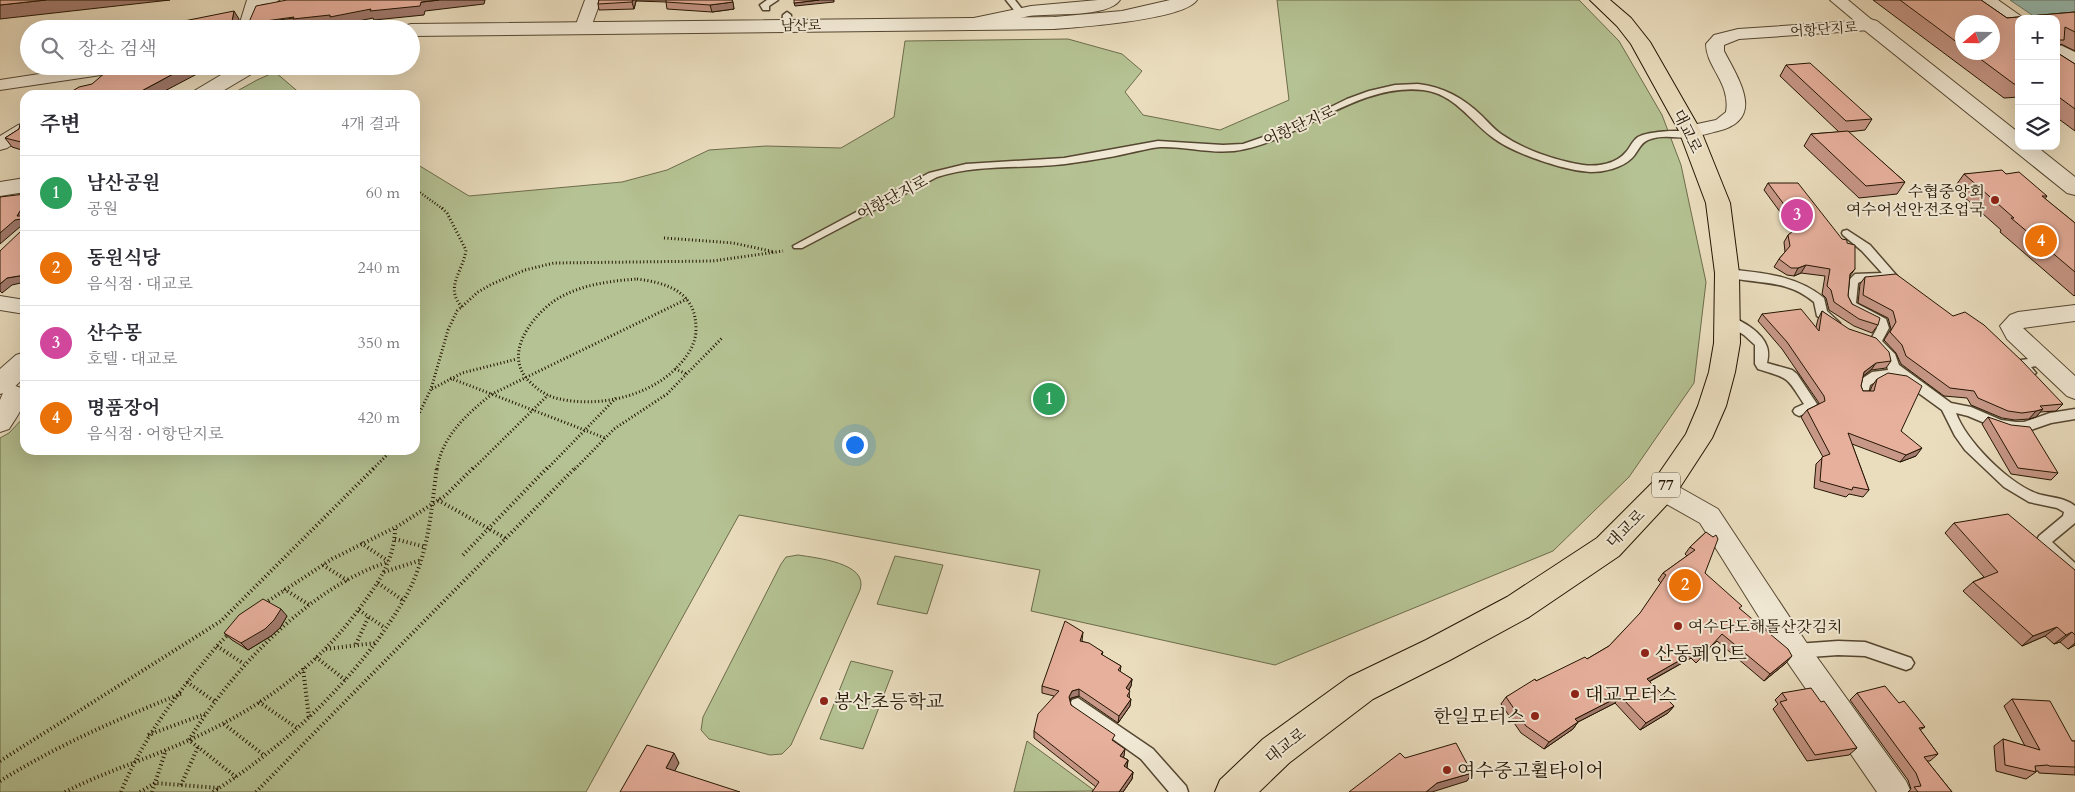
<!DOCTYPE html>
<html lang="ko">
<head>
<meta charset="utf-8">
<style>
	:root { --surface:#fff; --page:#f2f2f3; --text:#2b2b33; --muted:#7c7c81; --line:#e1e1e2; --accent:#8f2418 }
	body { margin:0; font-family:Cardo,"Noto Serif KR",serif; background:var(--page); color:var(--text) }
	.controls { position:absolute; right:15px; top:15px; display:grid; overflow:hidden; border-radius:10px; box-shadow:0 5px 20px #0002 }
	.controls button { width:45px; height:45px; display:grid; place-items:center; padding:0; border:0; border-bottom:1px solid var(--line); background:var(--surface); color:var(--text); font:25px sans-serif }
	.compass { position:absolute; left:1955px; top:15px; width:45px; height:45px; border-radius:50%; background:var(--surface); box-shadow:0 5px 20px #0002; rotate:250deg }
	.you { position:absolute; left:854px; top:444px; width:18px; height:18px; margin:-12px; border:4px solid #fff; border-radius:50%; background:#1a73e8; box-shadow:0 0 0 8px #1a73e833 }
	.badge { display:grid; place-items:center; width:32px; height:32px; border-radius:50%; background:var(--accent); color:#fff; font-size:16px; font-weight:700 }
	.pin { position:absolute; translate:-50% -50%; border:2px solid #fff; box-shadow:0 1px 5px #0006 }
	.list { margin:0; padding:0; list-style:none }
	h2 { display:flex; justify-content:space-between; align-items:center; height:65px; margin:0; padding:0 20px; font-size:21px }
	h2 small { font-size:16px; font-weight:400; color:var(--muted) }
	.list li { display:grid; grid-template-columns:32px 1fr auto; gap:15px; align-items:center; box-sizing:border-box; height:75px; padding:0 20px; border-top:1px solid var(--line) }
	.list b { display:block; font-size:19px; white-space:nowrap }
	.list p { margin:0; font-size:16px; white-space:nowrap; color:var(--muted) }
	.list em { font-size:16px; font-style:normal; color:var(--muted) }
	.icon { flex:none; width:28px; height:28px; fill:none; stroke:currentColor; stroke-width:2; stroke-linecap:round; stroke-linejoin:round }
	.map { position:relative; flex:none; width:2075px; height:792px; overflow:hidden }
	.search { position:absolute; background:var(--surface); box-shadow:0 5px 20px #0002; left:20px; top:20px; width:400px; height:55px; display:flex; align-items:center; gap:12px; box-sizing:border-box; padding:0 18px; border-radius:28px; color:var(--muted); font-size:19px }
	.panel { position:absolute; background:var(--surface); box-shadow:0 5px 20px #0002; left:20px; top:90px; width:400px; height:365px; border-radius:15px }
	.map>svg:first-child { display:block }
	.green { fill:#b5c293; stroke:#6c6c4a }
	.water { fill:#98bcb1; stroke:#69796b }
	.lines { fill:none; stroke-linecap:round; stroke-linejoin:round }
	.service-casing { stroke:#554731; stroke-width:3 }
	.minor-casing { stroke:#554731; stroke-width:2 }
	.tertiary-casing { stroke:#554731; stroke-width:2 }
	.primary-casing { stroke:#231502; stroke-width:2 }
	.path-far2 { stroke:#231502; stroke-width:2.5; stroke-dasharray:1 2; stroke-linecap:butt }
	.path-far1 { stroke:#231502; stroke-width:3; stroke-dasharray:1 2.5; stroke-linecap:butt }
	.path { stroke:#231502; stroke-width:4; stroke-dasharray:1 3; stroke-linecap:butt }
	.service { fill:#f1e9d5; fill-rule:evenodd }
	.minor { fill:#f1e9d5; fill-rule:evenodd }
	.tertiary { fill:#f1e9d5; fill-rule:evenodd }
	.primary { fill:#eaddbe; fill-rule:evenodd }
	.wall { fill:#c79787; stroke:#231502; fill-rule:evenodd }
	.shaded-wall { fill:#a27b6e; stroke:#231502 }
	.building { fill:#e7b09d; stroke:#231502 }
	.poi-dot { fill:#8f2418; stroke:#f1e9d5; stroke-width:2 }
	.labels { text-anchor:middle; stroke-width:4; stroke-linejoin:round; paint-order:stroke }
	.far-street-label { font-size:14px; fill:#231502; stroke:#f1e9d5 }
	.shield { fill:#f1e9d5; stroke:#615541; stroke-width:1 }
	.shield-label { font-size:15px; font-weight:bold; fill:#231502 }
	.street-label { font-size:16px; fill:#231502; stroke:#f1e9d5 }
	.poi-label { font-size:16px; fill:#231502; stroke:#f1e9d5; text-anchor:end }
	.near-poi-label { font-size:19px; fill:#231502; stroke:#f1e9d5; text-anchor:start }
</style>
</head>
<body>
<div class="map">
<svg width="2075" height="792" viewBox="0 0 2075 792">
	<rect width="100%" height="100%" fill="#eaddbe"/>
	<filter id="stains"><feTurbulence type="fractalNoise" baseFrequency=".004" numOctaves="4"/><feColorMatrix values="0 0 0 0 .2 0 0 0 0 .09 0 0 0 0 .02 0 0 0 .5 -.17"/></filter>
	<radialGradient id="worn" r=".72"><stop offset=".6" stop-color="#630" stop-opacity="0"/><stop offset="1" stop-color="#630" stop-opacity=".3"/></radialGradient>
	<!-- green -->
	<path class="green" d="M1277 0H1579L1619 41 1662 115 1681 165 1706 282 1694 383 1629 477 1553 551 1275 665 1031 611 1040 570 739 515 586 792H0V438L9 433 25 416V450H415V163L469 196 622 182 667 170 709 150 766 146 841 148 894 117 905 41 1068 39 1122 54 1142 71 1125 92 1143 115 1220 130 1289 100Z
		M275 72 302 95H230L257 80Z
		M798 555C817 558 869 563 860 590L791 745 782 754 770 755 709 739 701 730 703 717 781 564 786 557Z
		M895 556 943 565 927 614 877 604Z
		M851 661 893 671 863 749 820 739Z
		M1027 741 1095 791 1014 792Z"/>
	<!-- water -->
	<path class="water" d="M2010 0H2075V22L2056 19H2038Z"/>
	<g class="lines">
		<defs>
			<path id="service" d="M254 0H279L275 3 251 5V1Z
				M767 0H778L769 6V10H763L760 5Z
				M1006 0H1015L1025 13 1024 15H1018Z
				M787 12 791 15 790 25 786 28 782 25 783 15Z
				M1418 84C1444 87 1463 98 1482 116 1488 122 1494 129 1501 134 1524 150 1556 161 1583 165 1598 167 1616 164 1626 152 1630 148 1632 141 1638 137 1648 131 1689 128 1697 135L1692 138C1678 138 1661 134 1648 140 1640 143 1638 152 1632 158 1622 168 1604 172 1591 172 1565 171 1512 153 1492 137 1469 120 1455 94 1423 90 1359 83 1305 136 1245 149 1217 156 1188 146 1160 147 1150 148 1139 151 1129 153 1108 158 1086 161 1065 164 1022 169 978 164 937 177L802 248H794L793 246 929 173 966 164 1064 158 1158 141 1223 145 1243 144 1284 130 1347 99 1369 91 1395 85Z
				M1847 230 1870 245 1897 276 1891 280 1862 281 1858 283 1856 303 1886 319 1889 328 1882 341 1895 354 1899 365 1951 403 1971 407 2001 420 2016 422H2024L2050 413 2075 409V419L2051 423 2025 432H2016L1999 429 1968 416 1956 413C1966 441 2009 484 2038 494 2051 498 2064 497 2075 506V523L2052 542 2075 563V578L2070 576 2042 551 2037 540 2039 536 2063 516 2064 512 2057 508 2029 502 2004 487 1965 450 1955 436 1942 410 1902 381 1882 378 1870 385 1867 397H1859L1857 394 1860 380 1872 372 1888 370 1885 358 1870 341 1877 328 1876 324 1848 310 1844 303 1847 282 1855 274 1882 273 1862 251 1843 235 1842 233 1843 231Z
				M1727 269C1762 273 1796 275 1824 298L1827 311 1840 323 1834 327 1817 316 1814 302C1785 278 1757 285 1723 276L1721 273 1723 270Z
				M1728 316C1742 320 1763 333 1767 347 1769 353 1768 358 1767 363L1792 370 1797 374 1817 404 1814 410 1799 416 1795 414 1793 411 1795 408 1804 404C1786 376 1790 379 1758 369L1755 364V345L1744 335 1724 323 1722 320 1724 317Z
				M2044 357 2050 361 2048 364 2031 367 2036 373 2030 377 2026 376 2015 364 2021 360Z
				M1838 641 1865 642 1911 658 1914 663 1911 668 1906 670 1865 656 1838 655 1796 658 1791 656 1788 651 1791 646 1796 644Z
				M1078 698 1153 749 1186 786 1188 792H1169L1141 759 1072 710 1070 705 1072 700Z"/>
			<path id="minor" d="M247 0H263L254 29H238Z
				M585 0H601L591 27 589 31H577L575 27Z
				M1098 0H1120C1108 18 1050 13 1029 16 1011 20 993 24 975 28L969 27 967 23 969 19 1031 6Z
				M1830 0H1848L1878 25 1876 29 1870 30 1739 39 1724 45V51C1739 80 1766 119 1718 131 1707 134 1694 138 1683 135L1681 131 1683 127 1716 120 1726 112C1731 83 1706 67 1706 44L1714 35 1738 29 1855 21Z
				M1979 0H1998L2025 19H2019V27L2013 26Z
				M2056 43 2075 52V65L2056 56Z
				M91 66H137L134 70 128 71 0 90V80Z
				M25 123V137L7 148 0 150V136L18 125Z
				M0 296 25 300V314L0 310Z
				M2075 305V321L2023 328 2075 376V399L2067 396 2007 339 2000 326 2010 315 2018 312Z
				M13 385 21 388C30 402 16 417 9 429L0 432V400L5 388Z
				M1663 480 1672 483 1718 509 1806 642 1906 781 1911 792H1877L1786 660 1700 523 1654 497 1650 490 1654 483Z"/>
			<path id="tertiary" d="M1170 0H1197C1184 20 1080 27 1054 29L411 36V29H402L404 26 411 24 1054 17 1122 11Z
				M1870 19 1877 21 2019 133V146H2036L2075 177V195L2067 193 1863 29 1860 25 1863 21Z
				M236 66H261L258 70 216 95H191L194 91Z
				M25 178V192L0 196V182Z
				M25 352V377L10 391 0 394V369L16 355Z"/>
			<path id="primary" d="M1590 0H1610L1631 18 1650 42 1701 131 1730 203 1739 273 1740 343 1735 372 1726 406 1712 438 1673 498 1619 556 1529 617 1450 660 1373 699 1289 763 1259 792H1215L1220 780 1263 739 1349 677 1426 640 1507 597 1597 538 1653 482 1686 434 1698 406 1709 372 1714 343 1715 273 1706 203 1679 131 1631 44 1617 26Z"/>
		</defs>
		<!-- service casing -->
		<use href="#service" class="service-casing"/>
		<!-- minor casing -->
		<use href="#minor" class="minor-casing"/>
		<!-- tertiary casing -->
		<use href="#tertiary" class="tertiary-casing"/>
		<!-- primary casing -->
		<use href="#primary" class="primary-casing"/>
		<!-- path-far2 -->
		<path class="path-far2" d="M415 189 443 209"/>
		<!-- path-far1 -->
		<path class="path-far1" d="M442 208 447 213 466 250C463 272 444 287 462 307
			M664 238 733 243 775 252
			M637 279C668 283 696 292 696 329 696 347 684 361 671 373 642 398 596 407 560 399 549 397 539 391 531 383 502 357 529 319 554 301 578 285 609 281 637 279Z
			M675 369 687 374
			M450 378 605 438
			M432 389 462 373 517 359
			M415 422 431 389 448 330 457 311 478 292 492 284 525 270 554 263 713 261 783 251
			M373 469 392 450
			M437 469C442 436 467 414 492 394L687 299
			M473 469 548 395
			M547 469 616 398
			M575 469 614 429 667 394 723 337"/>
		<!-- path -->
		<path class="path" d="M438 500 507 539
			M395 539 425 547
			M361 543 388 561
			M463 555 548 467
			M323 565 348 581
			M384 572 421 560
			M378 583 404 601
			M284 589 311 606
			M265 603 332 559 398 526 445 496 474 467
			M359 610 385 628
			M356 644 369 616
			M217 646 244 664
			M326 649 375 643
			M316 657 345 680
			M303 668 309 718
			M187 682 214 701
			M259 702 297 728
			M224 724 265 756
			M148 735 205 714
			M0 761 221 621 375 467
			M236 777 189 740C231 671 309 587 388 562
			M0 781C58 745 120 718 183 693
			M181 785 198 747
			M65 792C98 775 132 764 166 750 244 718 308 678 359 609 377 585 395 560 395 528
			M121 792C139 748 164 711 194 674 206 660 216 645 230 633
			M140 792 155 783 219 788
			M152 792 166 750
			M213 792C277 751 331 702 377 641 392 619 408 597 417 572 430 539 432 502 437 467
			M256 792 576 467"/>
		<!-- service -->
		<use href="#service" class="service"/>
		<!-- minor -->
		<use href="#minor" class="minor"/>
		<!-- tertiary -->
		<use href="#tertiary" class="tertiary"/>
		<!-- primary -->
		<use href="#primary" class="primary"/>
	</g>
	<!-- wall -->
	<path class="wall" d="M599 0H732L734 9 712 12 667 9 666 2 636 1 634 9 599 10 598 4Z
		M1873 0H1981L2007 18 2075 12V51L2061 44 2056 51V19H2019V97L2004 98ZM1962 22 1992 52H1962Z
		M2056 52 2075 64V131L2056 117Z
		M1786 65 1872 119 1865 130 1848 132 1905 182 1897 194 1859 198 1804 146 1811 134 1839 132 1780 76Z
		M25 120V151L12 147 5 138 19 129Z
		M1964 174H2006L2047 196 2045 199 2075 223V295L2074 296 2000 232 2001 230 1954 188Z
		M1768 183 1847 243 1855 269 1850 276 1848 296 1852 304 1878 325 1872 333 1854 326 1829 310 1826 298 1822 294 1825 276 1801 273 1794 276 1787 275 1774 267 1779 259 1785 252 1784 242 1788 235 1794 231 1764 190Z
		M1865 277 2063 404 2056 411 2040 412 2036 417 2029 419 2015 420 2002 418 1971 405 1967 398 1944 396 1901 364 1896 353 1884 340 1891 329 1888 318 1858 303 1860 284Z
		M1822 311 1891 361 1886 368 1871 370 1863 376 1861 386 1863 391H1870L1872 386 1877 379 1901 431 1916 456 1900 462 1852 444 1869 490 1863 497 1849 494 1846 497 1814 488 1816 464 1823 457 1801 417 1807 410 1819 404V403L1782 349 1758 321 1762 314 1816 327 1818 319Z
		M1988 417 2058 473 2051 480 2011 474 1982 424Z
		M1954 523 2075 570V645L2068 649 2060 642 2054 644 2045 636 2022 646 1963 591 1973 582 1984 577 1945 533Z
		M1706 532 1705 573 1740 609 1786 663 1764 681 1717 641 1696 663 1691 658 1649 682 1674 706 1668 713 1640 730 1615 703 1578 722 1573 729 1544 749 1521 733 1501 704 1506 697 1536 681 1587 659 1609 646 1640 614 1661 583 1658 580 1663 573 1687 556 1685 554 1690 547Z
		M287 616 280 628 271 636 248 650 232 640 224 633Z
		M1083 632 1082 641 1103 652 1102 655 1121 666 1120 672 1132 679 1131 686 1129 690 1130 706 1118 723 1079 696 1071 698 1070 701 1071 705 1114 742 1124 756 1123 757 1128 760 1127 768 1133 772 1132 779 1123 792H1092L1096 787 1034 738V731L1054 696 1042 693V686Z
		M1782 693 1821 702 1857 748 1849 755 1807 761 1773 709 1778 704 1775 700Z
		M1857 693 1899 703 1925 727 1920 730 1938 754 1930 761H1927L1952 792H1908L1911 789 1908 780 1850 700Z
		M2012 699 2072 741H2075V775L2039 773 2038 771H2036V772L2026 779 1996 771 1994 746 2003 739 2025 746 2004 706Z"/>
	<!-- shaded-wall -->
	<path class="shaded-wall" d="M46 0H170L0 19V5Z
		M439 0H485L484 4 425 11 424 15 374 20 373 18 334 26 333 24 298 28 297 27 281 29H215L232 21 234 11 239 19 238 25Z
		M633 0H636V1L634 9 632 2Z
		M819 0H834V2L795 6 794 3Z
		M733 2 734 9 712 12 710 5Z
		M188 66H192L197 74 157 95H134Z
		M25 203V226H21L0 244V233L17 216Z
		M1806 265 1801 273 1794 276 1798 268Z
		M25 275V282L12 285 2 293 0 291V284L7 278Z
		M1876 363 1871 370 1858 380 1864 372Z
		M2043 409 2036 417 2029 419 2036 411Z
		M1922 448 1916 456 1900 462 1906 455Z
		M281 609 287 616 280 628 271 636 248 650 241 643Z
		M2057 627 2045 636 2022 646 2033 636Z
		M2072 632 2060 642 2054 644 2066 635Z
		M2075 643V645L2068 649Z
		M1696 651 1691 658 1641 686 1647 679Z
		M1792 656 1786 663 1764 681 1770 674Z
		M1132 679 1131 686 1125 695 1126 688Z
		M1079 689V696L1071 698 1068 704 1069 697 1072 691Z
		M1620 696 1615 703 1570 726 1575 719Z
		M1131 699 1130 706 1118 723 1119 716Z
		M1674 706 1668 713 1640 730 1646 723Z
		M1578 722 1573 729 1544 749 1549 742Z
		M1125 749 1124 756 1120 762V756Z
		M674 753 679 763 671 778 666 768Z
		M1128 760 1127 767 1123 772 1124 766Z
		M1133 772 1132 779 1123 792H1119Z
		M1472 773 1467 781 1432 792H1426L1437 783Z"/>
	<!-- building -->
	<path class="building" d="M0 0H46L0 5Z
		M287 0H439L421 2 420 6 370 11 371 9 330 17V15L293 19 294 17 215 28V29H166L179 22 234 11 232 21 249 22 256 6Z
		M599 0H633L632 2 598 4Z
		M666 0H732L733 2 710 5 666 2Z
		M794 0H819L794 3Z
		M1900 0H1981L2007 18 2075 12V32L2065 27 2064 40H2056V19H2019V84H2014L1971 52H1992V22H1962V46Z
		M2056 52 2075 64V109L2056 95Z
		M1810 63 1872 119 1846 121 1786 65Z
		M113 66H188L134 95H66L79 87 92 84Z
		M25 120V143L5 138 19 129 20 124Z
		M1848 131 1905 182 1866 186 1811 134Z
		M2002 170 2006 174 2019 172 2047 196H2042L2075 223V272L2011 218H2014L1964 174Z
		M1768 183H1798L1842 239 1847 240V243L1855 245V269L1850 274 1848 296 1852 304 1880 318 1878 325 1859 319 1834 302 1831 290 1827 286 1830 269 1806 265 1798 268H1791L1779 259 1790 246 1788 235 1800 226Z
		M25 194V203L17 216H25V275L7 278 0 284V251L21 231V219L15 220 0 233V197Z
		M1896 274 1953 316 1965 312 1984 325 2022 361 2063 404 2040 406 2043 409 2036 411 2022 413 2008 411 1978 398 1974 391 1950 388 1906 356 1902 345 1890 332 1896 322 1893 311 1863 295 1865 277Z
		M1801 309 1819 331 1822 311 1849 329 1876 338 1889 352 1891 361 1876 363 1864 372 1861 386 1863 391H1874L1877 379 1888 373 1907 376 1922 386 1901 431 1922 448 1906 455 1848 433 1869 490 1853 487 1852 490 1820 481 1822 457 1830 454 1807 410 1825 401 1824 396 1787 342 1762 314Z
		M1988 417 2011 425 2030 427 2058 473 2018 468Z
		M2008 514 2075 570V635L2072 632 2066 635 2057 627 2033 636 1973 582 1998 572 1954 523Z
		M1706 532 1713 537 1716 535 1718 539 1705 573 1742 606 1739 608 1788 649 1792 656 1770 674 1722 634 1702 656 1696 651 1647 679 1674 706 1646 723 1620 696 1575 719 1578 722 1549 742 1526 726 1506 697 1535 679 1536 681 1585 657 1587 659 1609 646 1640 613 1666 575 1663 573 1695 550 1690 547Z
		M263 599 281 609 274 620 265 629 241 643 224 633 239 615Z
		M1065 621 1083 632 1080 641 1089 643 1103 652 1101 654 1121 666 1118 670 1132 679 1126 688 1130 691 1127 696 1131 699 1119 716 1079 689 1072 691 1069 697 1071 705 1115 735 1112 740 1125 749 1120 756 1128 760 1124 766 1133 772 1119 792H1092L1099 782 1034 731 1038 714 1059 691 1042 686Z
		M1885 686 1899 703 1904 701 1925 727 1919 728 1938 754 1924 757 1952 792H1918L1914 787 1921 786 1916 773 1857 693Z
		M1811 688 1821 702 1824 701 1857 748 1815 755 1780 702 1787 700 1782 693Z
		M2012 699 2050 701 2072 741H2075V767L2049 766 2048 765 2035 766 2036 772 2005 765 2003 739 2040 750Z
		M1456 743 1472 773 1437 783 1426 792H1349L1400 753 1405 758Z
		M647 745 674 753 666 768 740 792H620Z"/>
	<!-- markers -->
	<g class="poi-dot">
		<circle cx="1995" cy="200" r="5"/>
		<circle cx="1678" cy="626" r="5"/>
		<circle cx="1645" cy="653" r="5"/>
		<circle cx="1575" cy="694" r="5"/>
		<circle cx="824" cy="701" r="5"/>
		<circle cx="1535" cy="716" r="5"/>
		<circle cx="1447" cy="770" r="5"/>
	</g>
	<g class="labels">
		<!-- far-street labels -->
		<g class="far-street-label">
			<text transform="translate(801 25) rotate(-1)" y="5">남산로</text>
			<text transform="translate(1824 29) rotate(-4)" y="5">어항단지로</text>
		</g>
		<!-- shield labels -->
		<rect class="shield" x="1652" y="472.5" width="28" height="25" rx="4"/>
		<g class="shield-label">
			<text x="1666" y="490">77</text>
		</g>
		<!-- street labels -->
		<g class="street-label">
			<text transform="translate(1299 125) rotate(-24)" y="6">어항단지로</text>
			<text transform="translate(1688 131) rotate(64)" y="6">대교로</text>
			<text transform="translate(892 197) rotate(-28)" y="6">어항단지로</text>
			<text transform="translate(1625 528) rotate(-45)" y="6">대교로</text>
			<text transform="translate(1285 745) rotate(-38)" y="6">대교로</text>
		</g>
		<!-- poi labels -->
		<g class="poi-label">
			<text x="1985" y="197">수협중앙회<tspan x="1985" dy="18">여수어선안전조업국</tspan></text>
			<text x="1688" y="632" text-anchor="start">여수다도해돌산갓김치</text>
		</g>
		<!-- near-poi labels -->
		<g class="near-poi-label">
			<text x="1655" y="660">산동페인트</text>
			<text x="1585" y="701">대교모터스</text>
			<text x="834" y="708">봉산초등학교</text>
			<text x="1525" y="723" text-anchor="end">한일모터스</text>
			<text x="1457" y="777">여수중고휠타이어</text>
		</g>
	</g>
	<rect width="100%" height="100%" filter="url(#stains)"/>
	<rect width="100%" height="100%" fill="url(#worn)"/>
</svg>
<div class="controls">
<button>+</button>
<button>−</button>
<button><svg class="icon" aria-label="layers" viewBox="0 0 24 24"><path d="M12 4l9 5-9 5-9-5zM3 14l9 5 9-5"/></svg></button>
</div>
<svg class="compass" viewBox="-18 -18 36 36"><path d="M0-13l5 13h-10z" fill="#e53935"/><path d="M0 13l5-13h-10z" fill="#7c7c81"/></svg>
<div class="you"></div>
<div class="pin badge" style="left:1049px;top:399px;background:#2e9e5b">1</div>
<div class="pin badge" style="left:1685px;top:585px;background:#e8710a">2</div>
<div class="pin badge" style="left:1797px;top:215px;background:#d1479c">3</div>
<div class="pin badge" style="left:2041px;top:241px;background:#e8710a">4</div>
<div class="search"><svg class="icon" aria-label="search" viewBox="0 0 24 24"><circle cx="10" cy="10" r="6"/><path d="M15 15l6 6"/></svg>장소 검색</div>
<section class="panel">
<h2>주변<small>4개 결과</small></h2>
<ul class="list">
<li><span class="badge" style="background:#2e9e5b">1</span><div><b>남산공원</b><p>공원</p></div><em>60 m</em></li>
<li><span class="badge" style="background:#e8710a">2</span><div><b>동원식당</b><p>음식점 · 대교로</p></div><em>240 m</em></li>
<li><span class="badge" style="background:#d1479c">3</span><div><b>산수몽</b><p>호텔 · 대교로</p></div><em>350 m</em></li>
<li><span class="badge" style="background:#e8710a">4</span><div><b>명품장어</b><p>음식점 · 어항단지로</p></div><em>420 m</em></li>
</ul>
</section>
</div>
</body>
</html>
